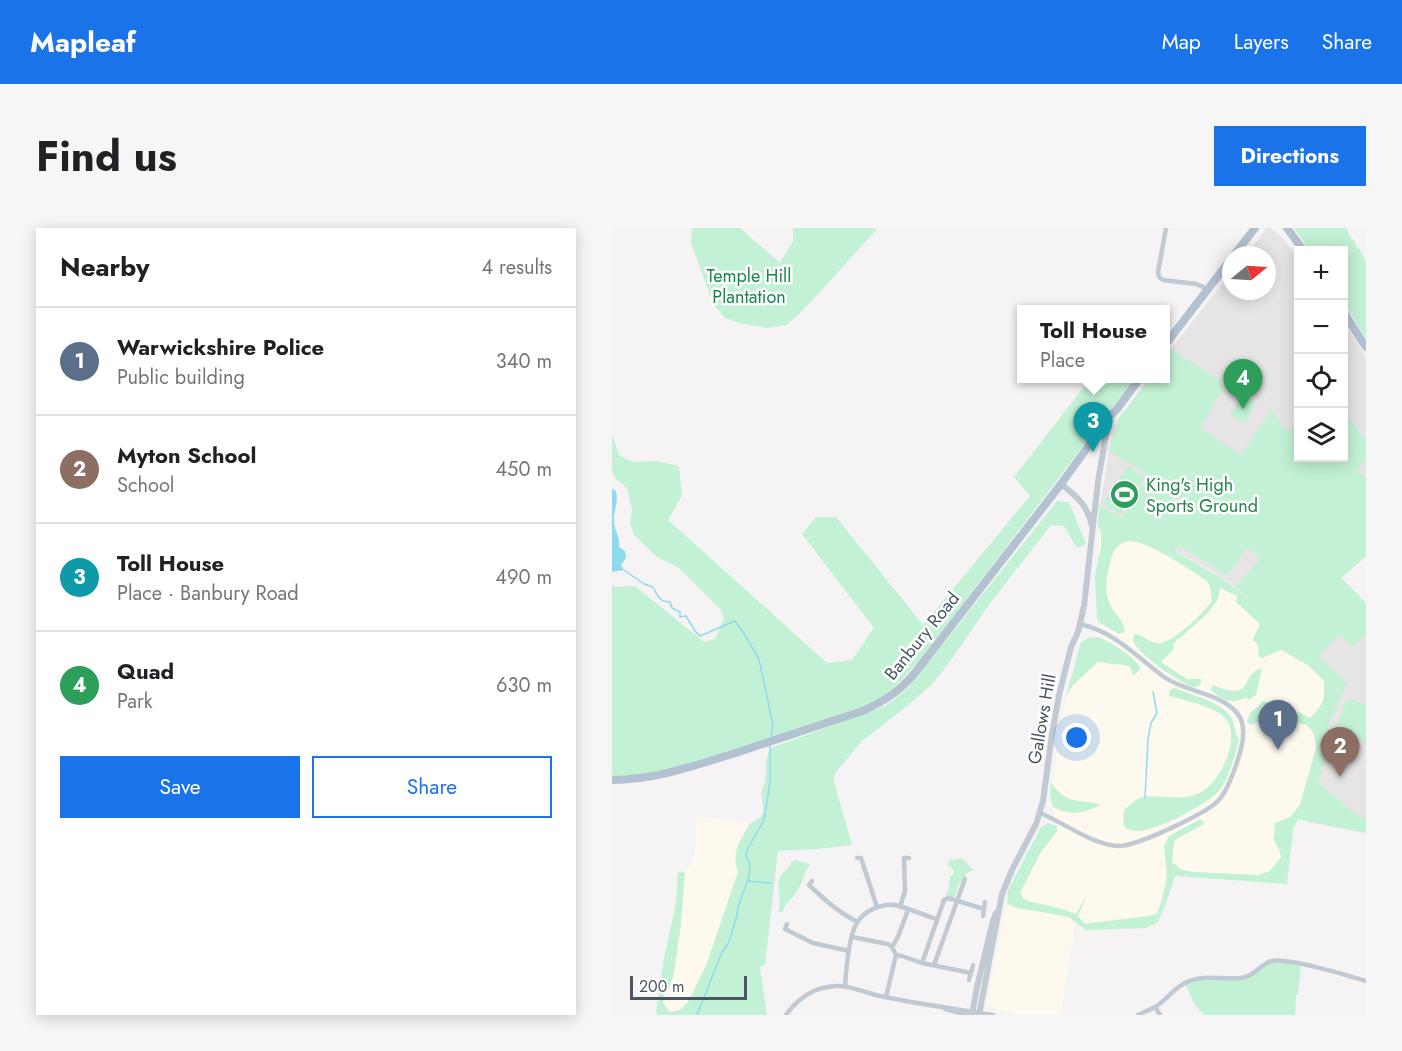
<!DOCTYPE html>
<html lang="en">
<head>
<meta charset="utf-8">
<style>
	:root { --surface:#fff; --page:#f6f6f6; --text:#202124; --muted:#757577; --line:#e0e0e0; --accent:#1a73e8 }
	body { margin:0; font-family:Jost,sans-serif; background:var(--page); color:var(--text) }
	.controls { position:absolute; right:18px; top:18px; display:grid; overflow:hidden; border-radius:0px; box-shadow:0 3px 15px #0003 }
	.controls button { width:54px; height:54px; display:grid; place-items:center; padding:0; border:0; border-bottom:2px solid var(--line); background:var(--surface); color:var(--text); font:30px sans-serif }
	.compass { position:absolute; left:610px; top:18px; width:54px; height:54px; border-radius:50%; background:var(--surface); box-shadow:0 3px 15px #0003; rotate:72deg }
	.scale { position:absolute; left:18px; bottom:15px; width:117px; box-sizing:border-box; padding-left:6px; border:3px solid #4a5661; border-top:0; font-size:16px; line-height:21px; white-space:nowrap; color:#4a5661; -webkit-text-stroke:4px #fff; paint-order:stroke }
	.you { position:absolute; left:465px; top:510px; width:21px; height:21px; margin:-15px; border:4px solid #fff; border-radius:50%; background:#1a73e8; box-shadow:0 0 0 9px #1a73e833 }
	.badge { display:grid; place-items:center; width:39px; height:39px; border-radius:50%; background:var(--accent); color:#fff; font-size:20px; font-weight:700 }
	.pin { position:absolute; translate:-50% -50px; filter:drop-shadow(0 2px 3px #0008) }
	.pin::after { content:''; position:absolute; top:32px; width:21px; height:18px; background:inherit; clip-path:polygon(0 0,100% 0,50% 100%) }
	.popup { position:absolute; left:405px; top:77px; width:153px; height:78px; box-sizing:border-box; display:grid; place-content:center; border-radius:0px; background:var(--surface); filter:drop-shadow(0 2px 4px #0005); font-size:20px; white-space:nowrap; color:var(--muted) }
	.popup b { font-size:22px; color:var(--text) }
	.popup::after { content:''; position:absolute; left:50%; top:100%; margin-left:-12px; border:12px solid transparent; border-top-color:var(--surface) }
	.list { margin:0; padding:0; list-style:none }
	h2 { display:flex; justify-content:space-between; align-items:center; height:78px; margin:0; padding:0 24px; font-size:26px }
	h2 small { font-size:20px; font-weight:400; color:var(--muted) }
	.list li { display:grid; grid-template-columns:39px 1fr auto; gap:18px; align-items:center; box-sizing:border-box; height:108px; padding:0 24px; border-top:2px solid var(--line) }
	.list b { display:block; font-size:22px; white-space:nowrap }
	.list p { margin:0; font-size:20px; white-space:nowrap; color:var(--muted) }
	.list em { font-size:20px; font-style:normal; color:var(--muted) }
	.actions { display:flex; gap:12px; padding:18px 24px }
	.actions a { flex:1; padding:14px 0; border:2px solid var(--accent); border-radius:0px; text-align:center; font-size:21px; color:var(--accent) }
	.actions .main { background:var(--accent); color:#fff }
	.icon { flex:none; width:33px; height:33px; fill:none; stroke:currentColor; stroke-width:2; stroke-linecap:round; stroke-linejoin:round }
	.map { position:relative; flex:none; width:754px; height:787px; overflow:hidden; border-radius:0px }
	header { display:flex; align-items:center; gap:36px; box-sizing:border-box; height:84px; padding:0 30px; background:var(--accent); color:#fff }
	header strong { font-size:28px }
	nav { display:flex; gap:33px; margin-inline-start:auto; font-size:21px }
	.intro { display:flex; align-items:center; justify-content:space-between; box-sizing:border-box; height:144px; padding:0 36px }
	h1 { margin:0; font-size:42px }
	.button { padding:15px 27px; border-radius:0px; background:var(--accent); color:#fff; font-size:21px; font-weight:700 }
	main { display:flex; gap:36px; padding:0 36px }
	aside { flex:1; background:var(--surface); border-radius:0px; box-shadow:0 3px 15px #0003 }
	.map>svg:first-child { display:block }
	.commercial { fill:#fdf9ef }
	.education { fill:#e6e4e5 }
	.green { fill:#c3f1d5; fill-rule:evenodd }
	.water { fill:#90daee }
	.lines { fill:none; stroke-linecap:round; stroke-linejoin:round }
	.stream { stroke:#90daee; stroke-width:1.5 }
	.minor { stroke:#c1cad2; stroke-width:4.5 }
	.tertiary { stroke:#c1cad2; stroke-width:6 }
	.primary { stroke:#b3c2d1; stroke-width:8 }
	.labels { text-anchor:middle; stroke-width:5; stroke-linejoin:round; paint-order:stroke }
	.park-label { font-size:18px; fill:#17864f; stroke:#fff }
	.leisure-label { font-size:18px; fill:#27864d; stroke:#fff; text-anchor:start }
	.street-label { font-size:18px; fill:#4a5661; stroke:#fff }
</style>
</head>
<body>
<header>
<strong>Mapleaf</strong>
<nav><a>Map</a><a>Layers</a><a>Share</a></nav>
</header>
<div class="intro"><h1>Find us</h1><a class="button">Directions</a></div>
<main>
<aside>
<h2>Nearby<small>4 results</small></h2>
<ul class="list">
<li><span class="badge" style="background:#5c6f8a">1</span><div><b>Warwickshire Police</b><p>Public building</p></div><em>340 m</em></li>
<li><span class="badge" style="background:#8d6e63">2</span><div><b>Myton School</b><p>School</p></div><em>450 m</em></li>
<li><span class="badge" style="background:#0f9aa8">3</span><div><b>Toll House</b><p>Place · Banbury Road</p></div><em>490 m</em></li>
<li><span class="badge" style="background:#2e9e5b">4</span><div><b>Quad</b><p>Park</p></div><em>630 m</em></li>
</ul>
<div class="actions"><a class="main">Save</a><a>Share</a></div>
</aside>
<div class="map">
<svg width="754" height="787" viewBox="0 0 754 787">
	<rect width="100%" height="100%" fill="#f5f3f3"/>
	<!-- commercial -->
	<path class="commercial" d="M488 281 614 352 681 406 733 453 717 506 681 602 675 656 555 647 546 685 541 687 470 695 449 684 400 672 443 585 437 576 450 486 454 469 461 457 474 445 477 416 489 394 485 385Z
		M85 588 138 595 127 615 123 634 126 644 95 735 76 774 68 782 58 784 51 775 52 766 62 745 69 696 73 645 82 630Z
		M394 679 448 687 458 690 463 695 449 787H403L374 777Z"/>
	<!-- education -->
	<path class="education" d="M655 0H658L669 9 686 28V230H732V94L754 129V328L729 350 754 375V605L695 594 717 507 708 501 733 453 681 406 614 352 488 278 497 224 495 221 507 190 537 151 553 150V129L580 94 619 45V63H655V27H634Z"/>
	<!-- green -->
	<path class="green" d="M80 0H128L168 35 181 13V0H266L206 66 185 88 174 97 155 100 127 95 113 90 102 77 79 15Z
		M682 0H734L740 11 743 13V17L748 22 754 34V110L732 75V22H697Z
		M559 121 614 156 588 200 629 227 660 181 674 204 686 197V230H732V182L742 197 754 212V232L744 242 754 251V328L729 350 754 375V405L741 419 728 406 706 428 735 455 716 498 720 505 706 555 746 588 754 590V605L686 591 681 602 675 656 563 648 556 669 546 694 534 700 474 702 458 690 448 687 405 680 395 675 396 662 429 599 437 595 445 598V603L429 624 408 665 411 670 415 673 447 680 464 686 475 667 466 688 473 696 538 688 545 685 550 672 555 647 552 618 557 608 587 592H590L592 596 568 609 562 613 560 634 570 642 583 644 646 647 658 643 669 629 668 624 662 612 663 595 678 589 688 577 704 520 702 506 696 498 679 492 655 490 639 497 635 494 638 485 651 473 664 476 677 483 689 485 698 490C712 476 713 472 712 453L696 437 669 422 650 430 647 429 646 418 641 411 648 396 624 374 625 368 608 360 606 371 596 385 561 416 562 421 549 434 575 451H589V455C586 458 586 460 581 459 569 456 521 423 521 411 521 409 522 408 522 406 531 407 536 413 544 415 560 417 591 385 600 373L598 359 595 353C579 343 531 308 513 314 503 317 500 326 498 335 495 345 493 357 495 367 497 382 512 390 513 404L507 406 488 395 485 391 483 347 489 319V304L486 298 487 277 509 290 535 251C548 260 559 270 572 279L576 275 518 235 507 230 497 223 507 190 537 151 553 150V129ZM567 317 615 348 635 319 649 330 624 359 642 374 611 351 563 323Z
		M478 151H522L308 432C293 448 281 463 262 475L164 509 43 546 17 549 0 548V356L3 359 23 358 92 414 103 411 112 391 109 382 67 340 45 329 22 307 18 295 20 282 16 263 11 256 4 251 0 243V206L7 227 21 234 44 233 67 238 70 267 56 292 215 435 240 432 262 400 190 306 204 289H224L311 397 418 268 402 249Z
		M631 166 644 175 632 195 618 186Z
		M516 238 533 250 508 287 491 276Z
		M445 273 457 274 474 316 465 320 452 298 439 297 379 374 334 439 319 457 294 479 250 513 223 545 222 554 240 617 205 621 166 623 153 736 148 739 155 787H45L44 783 52 730 64 675 66 644 73 645 69 696 62 745 57 761 52 766 51 775 58 784 68 782 76 774 95 735 126 644C119 623 128 613 138 595 159 588 148 577 150 563 151 559 153 556 153 553 156 538 151 534 159 520L273 478 295 461Z
		M487 409C502 417 518 425 528 439L527 443 521 448 520 442 518 441V438L486 434 461 457 454 469 469 414 477 410Z
		M650 440 644 467 636 472 634 469C621 477 608 472 599 462L601 457C644 475 627 446 650 440Z
		M563 460C580 467 614 475 621 493 623 501 623 504 627 512 622 529 618 550 606 564 595 576 529 614 514 600 510 595 512 588 512 582 518 577 523 571 531 569 551 566 571 575 591 563 609 552 630 508 613 490 605 480 570 471 557 468L558 462Z
		M737 470 754 478V515L723 498Z
		M439 555C455 576 463 571 487 576L486 578C470 586 456 588 440 578L438 565Z
		M349 630C356 634 357 640 364 643 352 641 355 651 347 655L343 669 334 668V665L336 664 338 649 343 644 339 639 336 638 337 631 343 632Z
		M183 632 194 635 198 637C192 644 191 652 187 660 182 670 173 675 170 685L166 683C171 672 163 658 169 647 171 644 175 642 177 639 182 631 174 637 183 632Z
		M658 733 689 736 686 767H684L683 787H592L583 777 573 755 581 752 632 750Z"/>
	<!-- water -->
	<path class="water" d="M0 261 4 263C7 276 1 283 2 294 3 304 8 308 7 319L13 323 14 330 9 337 12 342 0 344Z"/>
	<g class="lines">
		<!-- stream -->
		<path class="stream" d="M12 342 32 356 41 359C46 368 47 374 58 374L60 380 68 384V389L74 388 83 403 88 408 123 393 131 404 147 431 161 497 159 509
			M533 570 536 511 539 495 545 485 541 464
			M136 653 159 655
			M85 787 110 724 117 714 125 687 126 679 137 649 138 636 134 628 135 622 152 592 158 554V517"/>
		<!-- minor -->
		<path class="minor" d="M554 0 546 44 547 49 551 52 584 56 596 61
			M428 585C453 595 480 617 507 618 525 618 593 586 606 573 617 562 633 517 631 502 631 495 629 490 625 485 609 465 573 464 552 449 525 429 503 404 468 396
			M245 630H249L265 679
			M200 653 197 657C213 672 226 684 245 694
			M288 679 293 663 292 630H297
			M371 688 373 674
			M175 696 173 701 201 715 237 723
			M240 709 276 716 280 719
			M284 727 290 728 310 735 359 745
			M310 735 332 672 336 670 372 681
			M322 737 353 651
			M357 752 361 737
			M233 758C234 743 237 705 246 693 254 682 270 675 283 677 296 680 312 687 324 691
			M274 769 284 727 280 719 286 709 296 682
			M543 779 548 787
			M333 781 355 787
			M174 787C186 770 203 759 224 758 239 757 253 765 268 768 306 776 344 781 381 787
			M526 787C532 784 540 781 546 777 556 770 563 759 575 754 592 746 610 752 629 750 642 749 648 736 660 733 674 729 738 748 754 753"/>
		<!-- tertiary -->
		<path class="tertiary" d="M449 256C465 269 475 276 480 298
			M360 787 365 759 381 693 384 685
			M367 787 390 666 400 642 424 596 431 573 440 506 447 467 459 419 466 404 472 378 486 253 496 196"/>
		<!-- primary -->
		<path class="primary" d="M675 0 691 22
			M622 27 643 0
			M732 85 754 119
			M553 117 619 31
			M0 552C41 552 78 539 117 527 161 513 204 498 248 484 272 474 290 462 306 441L449 256 475 220 483 207 499 187 505 181 528 150"/>
	</g>
	<!-- icons -->
	<defs>
		<symbol id="stadium-disc" viewBox="-11 -11 22 22"><circle r="9.5" fill="#2e9e5b" stroke="#fff"/><path d="M0-5a6.5 5 0 1 0 0 10a6.5 5 0 1 0 0-10ZM-3.5-1.8h7v3.6h-7Z" fill="#fff"/></symbol>
	</defs>
	<g fill-rule="evenodd">
		<use href="#stadium-disc" x="496" y="250" width="33" height="33"/>
	</g>
	<g class="labels">
		<!-- park labels -->
		<g class="park-label">
			<text x="137" y="54">Temple Hill<tspan x="137" dy="21">Plantation</tspan></text>
		</g>
		<!-- leisure labels -->
		<g class="leisure-label">
			<text x="534" y="263">King's High<tspan x="534" dy="21">Sports Ground</tspan></text>
		</g>
		<!-- street labels -->
		<g class="street-label">
			<text transform="translate(310 408) rotate(-51)" y="6">Banbury Road</text>
			<text transform="translate(430 491) rotate(-80)" y="6">Gallows Hill</text>
		</g>
	</g>
</svg>
<div class="controls">
<button>+</button>
<button>−</button>
<button><svg class="icon" aria-label="locate" viewBox="0 0 24 24"><circle cx="12" cy="12" r="6"/><path d="M12 2v4M12 18v4M2 12h4M18 12h4"/></svg></button>
<button><svg class="icon" aria-label="layers" viewBox="0 0 24 24"><path d="M12 4l9 5-9 5-9-5zM3 14l9 5 9-5"/></svg></button>
</div>
<svg class="compass" viewBox="-18 -18 36 36"><path d="M0-13l5 13h-10z" fill="#e53935"/><path d="M0 13l5-13h-10z" fill="#757577"/></svg>
<div class="scale">200 m</div>
<div class="you"></div>
<div class="pin badge" style="left:666px;top:522px;background:#5c6f8a">1</div>
<div class="pin badge" style="left:728px;top:549px;background:#8d6e63">2</div>
<div class="pin badge" style="left:481px;top:224px;background:#0f9aa8">3</div>
<div class="popup"><b>Toll House</b>Place</div>
<div class="pin badge" style="left:631px;top:181px;background:#2e9e5b">4</div>
</div>
</main>
</body>
</html>
